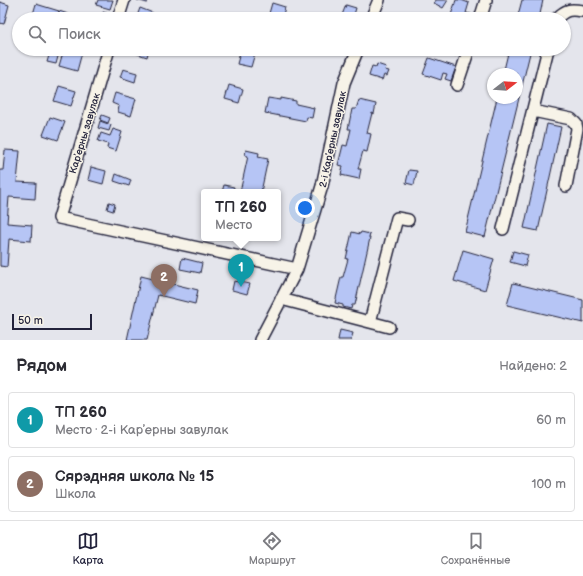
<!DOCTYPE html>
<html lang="ru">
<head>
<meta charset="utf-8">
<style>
	:root { --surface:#fff; --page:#f2f2f3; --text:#2b2b33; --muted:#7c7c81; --line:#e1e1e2; --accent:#22223b }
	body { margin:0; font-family:"Balsamiq Sans",sans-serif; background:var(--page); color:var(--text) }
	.compass { position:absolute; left:487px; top:68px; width:36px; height:36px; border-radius:50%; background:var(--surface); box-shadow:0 1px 3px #0004; rotate:73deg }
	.scale { position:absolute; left:12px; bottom:10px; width:80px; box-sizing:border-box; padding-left:4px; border:2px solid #22223b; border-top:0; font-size:11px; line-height:14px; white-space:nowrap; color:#22223b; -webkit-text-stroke:3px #f7f3e8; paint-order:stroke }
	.you { position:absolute; left:305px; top:208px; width:14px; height:14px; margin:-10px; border:3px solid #fff; border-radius:50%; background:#1a73e8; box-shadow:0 0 0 6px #1a73e833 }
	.badge { display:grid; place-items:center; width:26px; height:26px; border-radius:50%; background:var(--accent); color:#fff; font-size:13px; font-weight:700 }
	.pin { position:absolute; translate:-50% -33px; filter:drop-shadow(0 1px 2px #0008) }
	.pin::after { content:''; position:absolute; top:21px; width:14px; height:12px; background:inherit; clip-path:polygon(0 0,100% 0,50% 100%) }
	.popup { position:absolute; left:201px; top:189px; width:80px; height:52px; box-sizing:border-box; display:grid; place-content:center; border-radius:4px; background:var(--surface); filter:drop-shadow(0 1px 3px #0005); font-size:13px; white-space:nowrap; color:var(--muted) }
	.popup b { font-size:15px; color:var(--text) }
	.popup::after { content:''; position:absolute; left:50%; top:100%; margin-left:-8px; border:8px solid transparent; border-top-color:var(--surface) }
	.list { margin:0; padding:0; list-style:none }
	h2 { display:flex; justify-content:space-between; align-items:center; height:52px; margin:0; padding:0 16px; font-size:17px }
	h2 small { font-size:13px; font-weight:400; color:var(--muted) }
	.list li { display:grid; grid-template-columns:26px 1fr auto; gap:12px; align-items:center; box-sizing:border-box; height:56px; margin:0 8px 8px; padding:0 8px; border:1px solid var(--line); border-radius:4px }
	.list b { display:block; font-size:15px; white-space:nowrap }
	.list p { margin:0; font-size:13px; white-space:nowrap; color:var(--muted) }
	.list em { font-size:13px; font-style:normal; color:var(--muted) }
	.icon { flex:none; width:22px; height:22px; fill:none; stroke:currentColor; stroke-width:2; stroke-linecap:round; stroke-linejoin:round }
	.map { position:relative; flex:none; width:583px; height:340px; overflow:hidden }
	.search { position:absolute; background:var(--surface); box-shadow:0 1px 3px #0004; left:12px; right:12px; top:12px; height:44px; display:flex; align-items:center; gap:10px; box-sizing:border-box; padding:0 14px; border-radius:22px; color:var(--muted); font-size:15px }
	.sheet { height:180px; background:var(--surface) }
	nav { display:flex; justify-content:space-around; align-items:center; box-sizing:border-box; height:56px; border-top:1px solid var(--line); background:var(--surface); font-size:11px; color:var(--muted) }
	nav a { display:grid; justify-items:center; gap:2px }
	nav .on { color:var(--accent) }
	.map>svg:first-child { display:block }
	.building { fill:#b6c5f5; stroke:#22223b }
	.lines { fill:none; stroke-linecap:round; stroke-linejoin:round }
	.minor-casing { stroke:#22223b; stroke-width:14 }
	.minor { stroke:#f7f3e8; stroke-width:11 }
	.labels { text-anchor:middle; stroke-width:3; stroke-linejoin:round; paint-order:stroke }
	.street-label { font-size:10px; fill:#22223b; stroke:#f7f3e8 }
</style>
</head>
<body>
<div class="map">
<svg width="583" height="340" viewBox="0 0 583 340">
	<rect width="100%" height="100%" fill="#e4e5ec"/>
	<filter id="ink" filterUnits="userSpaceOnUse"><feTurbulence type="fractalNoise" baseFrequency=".025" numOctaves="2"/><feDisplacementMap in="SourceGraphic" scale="8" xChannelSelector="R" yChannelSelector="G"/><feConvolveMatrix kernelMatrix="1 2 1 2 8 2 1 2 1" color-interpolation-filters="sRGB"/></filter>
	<g filter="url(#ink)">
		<!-- building -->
		<path class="building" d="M98 0H113L110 9 96 5Z
			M137 0H148L147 3Z
			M436 0H448L443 8 434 3Z
			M456 0H461L469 3 466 13 471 14 469 19 450 18Z
			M522 0H543L539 19H517Z
			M0 2 9 5 4 24 0 23Z
			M272 3 285 7 282 19H273L268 17Z
			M36 4 59 11 57 19H48L33 14Z
			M346 5 356 8 353 18 342 15Z
			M140 8 153 13 151 19H136Z
			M59 11 77 17 76 19H57Z
			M103 12 113 15 112 19H101Z
			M51 49H60L56 64 47 62Z
			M64 49H83L77 71 59 66Z
			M126 49H149L147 57 126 50Z
			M241 49 255 53 251 67 237 64Z
			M418 49H424L428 50 427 53 418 50Z
			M452 49H458L456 56 450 54Z
			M509 49H531L485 237 465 232 497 98H517V74H503Z
			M429 58 456 67 451 81 445 79 447 74 443 73 441 80 423 74Z
			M377 64 386 67 385 70 389 71 387 76 384 75 382 80 369 76 372 66 376 67Z
			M123 69 137 73 135 82 120 77Z
			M229 85 243 89 239 103 225 99Z
			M59 86 76 91 71 106 54 101Z
			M115 93 136 99 131 116 118 112 119 106 112 103Z
			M268 98 281 100V98L296 101V104L314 108 312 118 307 117 306 121 265 113Z
			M359 100 376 104 374 114 372 113 367 133 371 134 367 152 363 151 358 169H361L359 179 341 175 343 166 338 165 343 145 347 146 351 129H348L352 109H356Z
			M102 115 110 118 108 123 100 120Z
			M50 117 65 122 58 140 43 135Z
			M100 121 111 125 109 131 98 128Z
			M547 124 561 127 538 231 524 228Z
			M113 129 122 132 116 151 107 148 108 144 98 141 101 133 110 136Z
			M5 150 20 151 17 182 36 183 35 199 9 197 7 223 32 225 31 241 9 239 7 267 0 266V170H3Z
			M246 150 259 153 258 157 268 159 261 192H240L248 156 245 155Z
			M91 167 106 171 103 184 88 180Z
			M409 170 417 171 414 185 406 183Z
			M116 174 131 180 129 186 114 181Z
			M224 185 234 187 233 192H222Z
			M109 202 115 204 113 211 107 209Z
			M352 232 360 234 361 232 370 234 369 238H370L355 305H352L351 309 343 307V305L335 303 341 277H343L348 259H346Z
			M463 250 494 259 485 290 454 281Z
			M513 251 528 255 525 266 510 262Z
			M182 258 202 263 200 273 180 269Z
			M141 276 198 290 195 304 158 295 147 340H127Z
			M234 281 250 284 247 294 232 290Z
			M513 283 583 300V323L507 305Z
			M340 330 353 333 351 340H352H338Z"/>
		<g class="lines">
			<defs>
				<path id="minor" d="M118 19 124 0
					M371 19 379 0
					M480 19 486 0
					M556 19C566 9 570 9 583 11
					M109 49 59 218 297 269
					M457 85 469 49
					M533 111 571 119 576 124 577 129 566 186
					M503 229 548 49
					M281 299 389 327
					M370 322 397 218 408 220
					M260 340 297 269 322 186 344 83 358 49"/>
			</defs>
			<!-- minor casing -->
			<use href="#minor" class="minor-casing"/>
			<!-- minor -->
			<use href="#minor" class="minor"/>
		</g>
	</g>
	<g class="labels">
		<!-- street labels -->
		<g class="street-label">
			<text transform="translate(84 133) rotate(-73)" y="4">Карʼерны завулак</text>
			<text transform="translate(332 139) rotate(-78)" y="4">2-і Карʼерны завулак</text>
		</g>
	</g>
</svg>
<svg class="compass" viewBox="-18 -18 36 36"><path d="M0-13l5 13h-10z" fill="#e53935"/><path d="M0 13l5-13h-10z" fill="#7c7c81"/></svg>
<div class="scale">50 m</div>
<div class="you"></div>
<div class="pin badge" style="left:241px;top:287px;background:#0f9aa8">1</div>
<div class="popup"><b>ТП 260</b>Место</div>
<div class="pin badge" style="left:164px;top:297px;background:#8d6e63">2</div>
<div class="search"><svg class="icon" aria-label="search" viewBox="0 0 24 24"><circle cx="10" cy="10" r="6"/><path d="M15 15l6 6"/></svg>Поиск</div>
</div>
<section class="sheet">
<h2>Рядом<small>Найдено: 2</small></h2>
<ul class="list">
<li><span class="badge" style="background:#0f9aa8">1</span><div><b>ТП 260</b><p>Место · 2-і Карʼерны завулак</p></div><em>60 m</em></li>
<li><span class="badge" style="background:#8d6e63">2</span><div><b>Сярэдняя школа № 15</b><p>Школа</p></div><em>100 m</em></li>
</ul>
</section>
<nav>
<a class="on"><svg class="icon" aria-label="map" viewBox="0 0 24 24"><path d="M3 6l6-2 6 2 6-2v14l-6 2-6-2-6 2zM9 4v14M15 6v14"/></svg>Карта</a>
<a><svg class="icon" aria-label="directions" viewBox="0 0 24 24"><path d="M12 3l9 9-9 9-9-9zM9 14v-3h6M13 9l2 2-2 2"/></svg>Маршрут</a>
<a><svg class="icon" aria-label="saved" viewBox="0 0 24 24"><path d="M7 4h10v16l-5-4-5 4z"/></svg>Сохранённые</a>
</nav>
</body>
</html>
